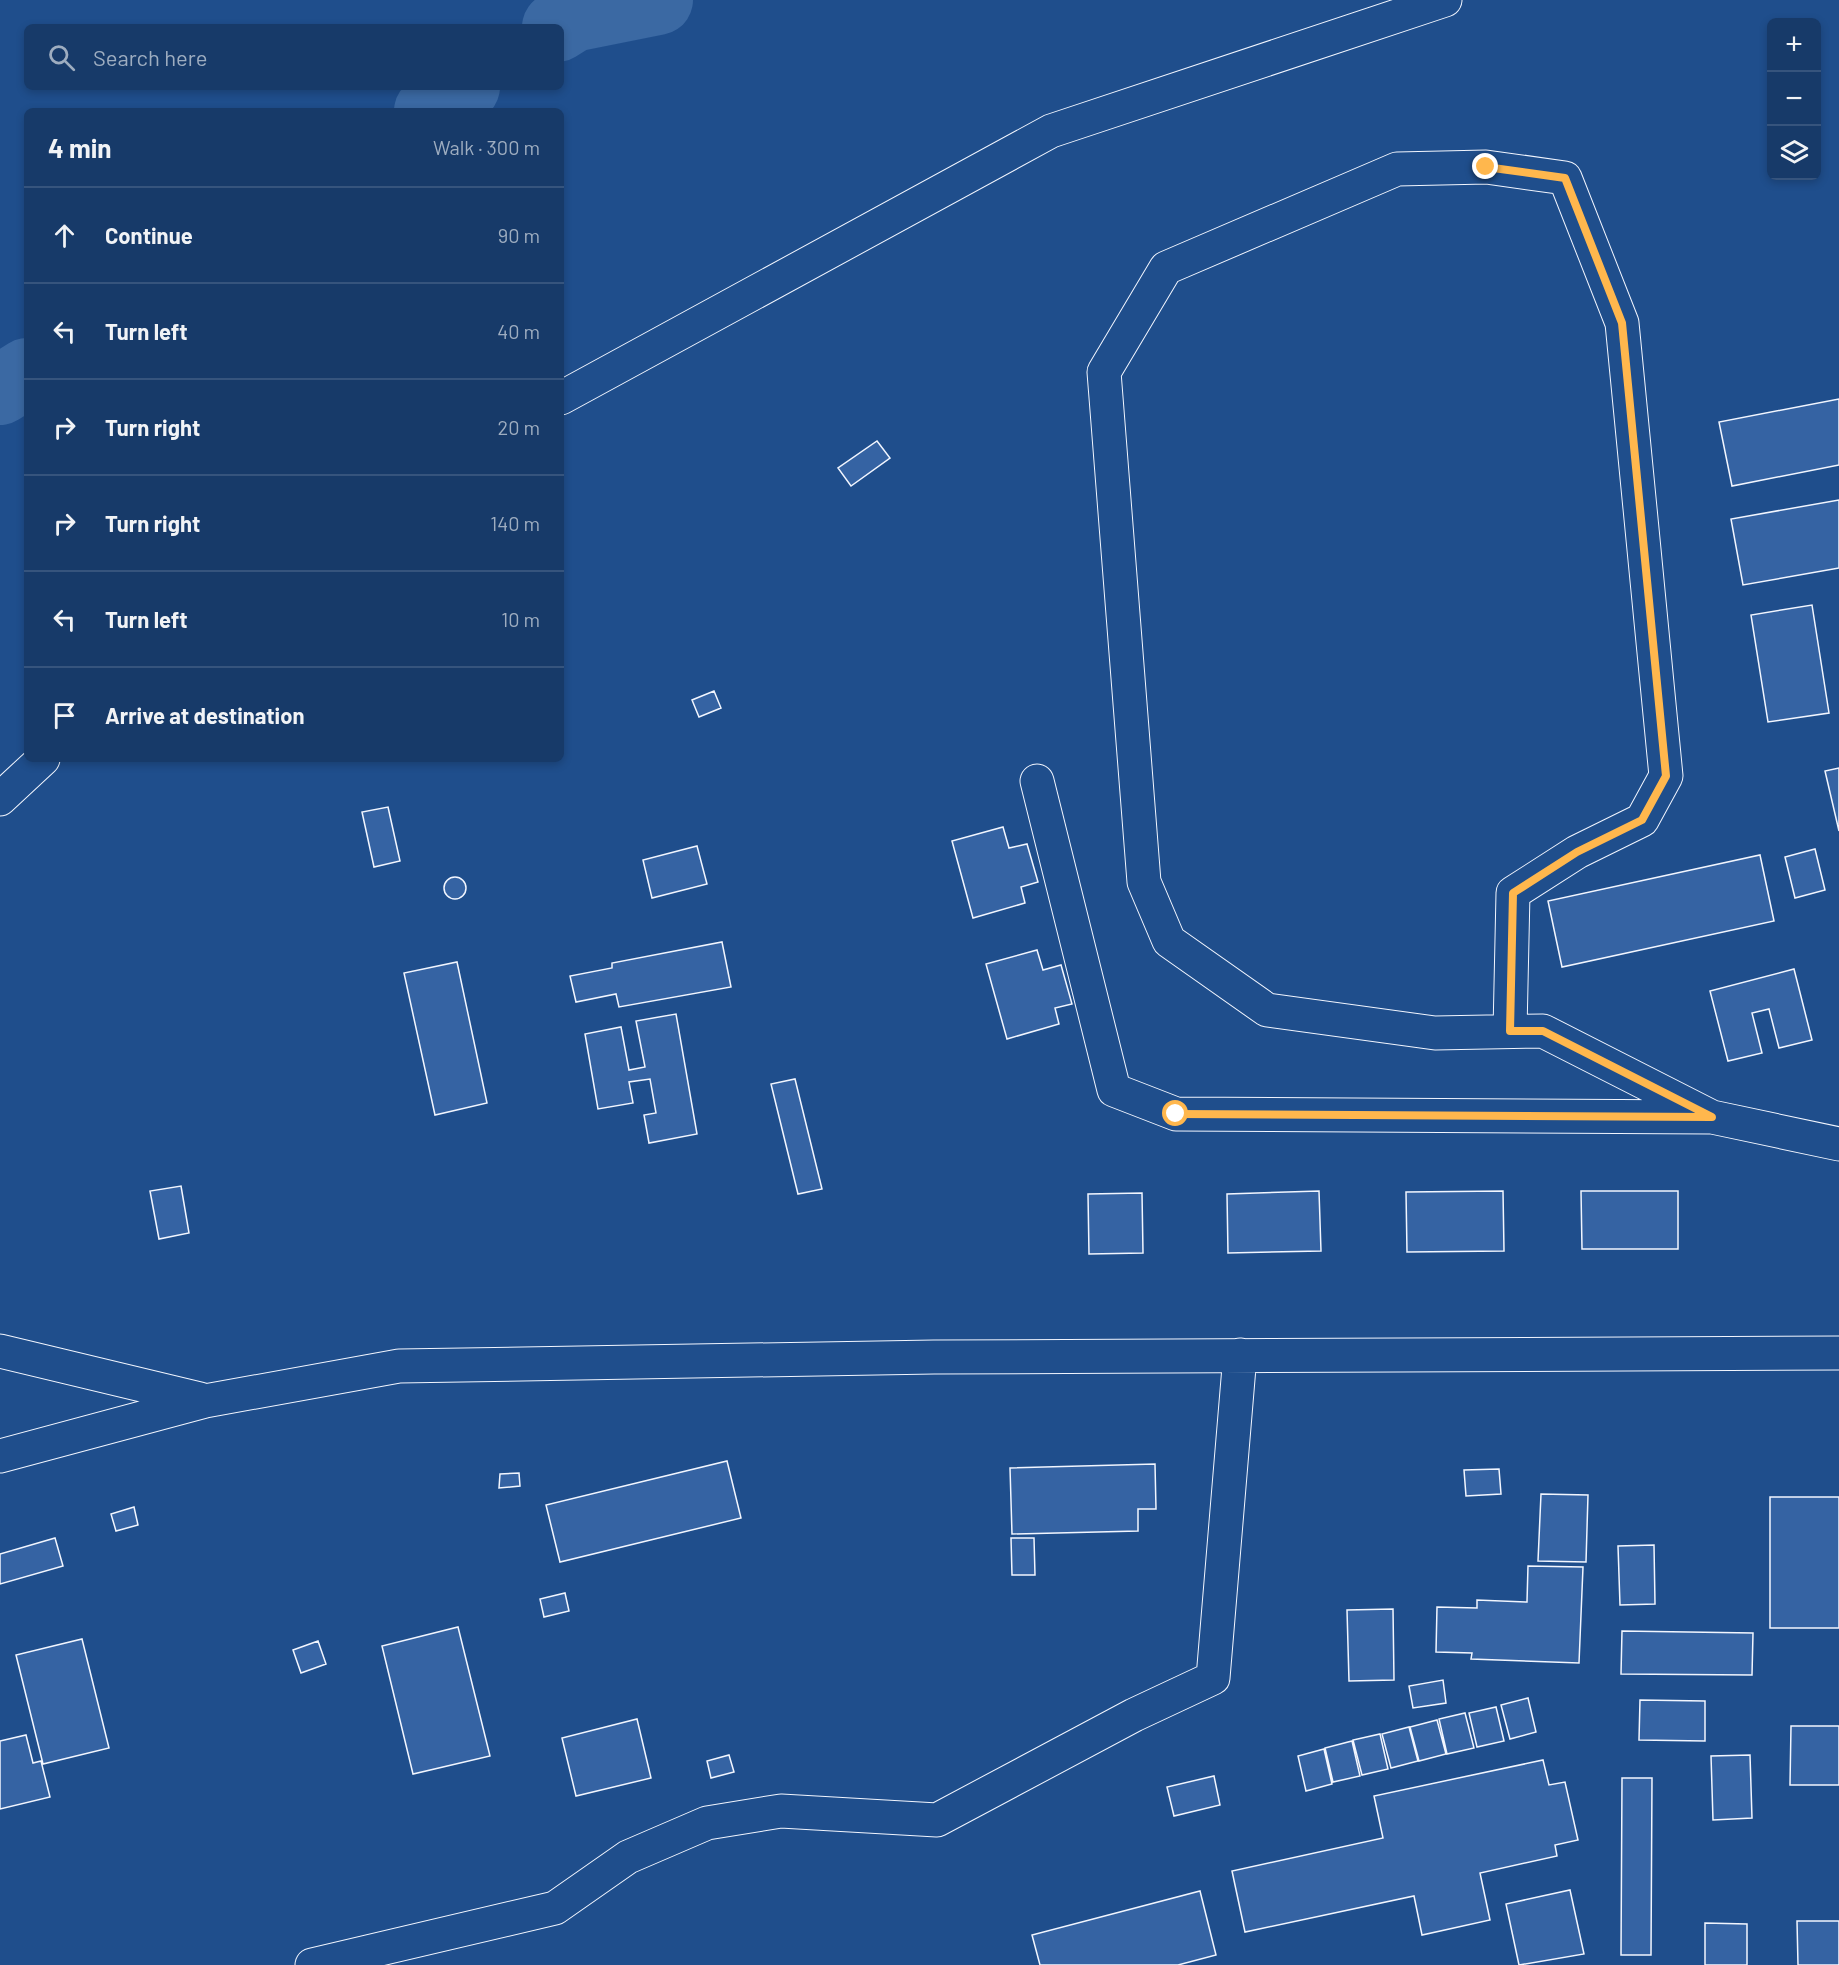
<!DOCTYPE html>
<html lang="en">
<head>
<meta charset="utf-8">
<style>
	:root { --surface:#173a69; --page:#244571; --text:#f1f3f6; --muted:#9eadc0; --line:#36547d }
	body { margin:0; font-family:Barlow,sans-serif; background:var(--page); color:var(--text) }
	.controls { position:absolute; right:18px; top:18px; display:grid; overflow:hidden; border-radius:9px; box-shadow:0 3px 9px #0003 }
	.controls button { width:54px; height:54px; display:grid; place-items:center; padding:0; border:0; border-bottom:2px solid var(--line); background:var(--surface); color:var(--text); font:30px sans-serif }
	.stop { position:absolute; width:18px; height:18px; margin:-14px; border:4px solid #ffb74d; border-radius:50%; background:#fff }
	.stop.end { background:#ffb74d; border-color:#fff; box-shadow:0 2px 6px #0008 }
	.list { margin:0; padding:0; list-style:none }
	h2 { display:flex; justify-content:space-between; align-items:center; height:78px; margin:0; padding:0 24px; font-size:26px }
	h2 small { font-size:20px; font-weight:400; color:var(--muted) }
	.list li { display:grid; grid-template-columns:39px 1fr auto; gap:18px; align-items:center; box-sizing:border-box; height:96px; padding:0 24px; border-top:2px solid var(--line) }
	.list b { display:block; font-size:22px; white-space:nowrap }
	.list em { font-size:20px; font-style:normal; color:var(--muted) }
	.icon { flex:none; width:33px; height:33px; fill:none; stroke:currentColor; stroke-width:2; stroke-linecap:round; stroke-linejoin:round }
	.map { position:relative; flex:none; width:1839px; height:1965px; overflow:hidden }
	.search { position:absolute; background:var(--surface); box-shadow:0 3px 9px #0003; left:24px; top:24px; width:540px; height:66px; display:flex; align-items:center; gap:15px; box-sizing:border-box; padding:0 21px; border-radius:9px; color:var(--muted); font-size:22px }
	.panel { position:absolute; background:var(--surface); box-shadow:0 3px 9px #0003; left:24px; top:108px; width:540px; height:654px; border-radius:9px }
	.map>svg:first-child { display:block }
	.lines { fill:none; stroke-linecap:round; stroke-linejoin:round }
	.river { stroke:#3b69a3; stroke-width:70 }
	.building { fill:#3563a3; stroke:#f2f6ff; stroke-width:1.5 }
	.minor-casing { stroke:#f2f6ff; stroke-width:35 }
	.minor { stroke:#1f4e8c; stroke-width:33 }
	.route { stroke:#ffb74d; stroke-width:8 }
</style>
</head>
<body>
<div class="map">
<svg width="1839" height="1965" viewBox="0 0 1839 1965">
	<rect width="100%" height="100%" fill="#1f4e8c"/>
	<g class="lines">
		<!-- river -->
		<path class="river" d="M557 27 573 17 658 0
			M429 111 465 87
			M0 390 27 373"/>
	</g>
	<!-- building -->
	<path class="building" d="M1839 399V465L1732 486 1719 422Z
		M877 441 890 458 851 486 838 468Z
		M1839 500V568L1743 585 1731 519Z
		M1812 605 1829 713 1768 722 1751 615Z
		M714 691 721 708 699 717 692 700Z
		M1839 768V831L1825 771Z
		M388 807 400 861 374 867 362 812Z
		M1003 827 1009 848 1027 844 1038 882 1021 887 1025 903 973 918 952 841Z
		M697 846 707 884 652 898 643 860Z
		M1815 849 1825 890 1795 898 1785 857Z
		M1760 855 1774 921 1562 967 1548 901Z
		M444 888a11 11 0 1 1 22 0a11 11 0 1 1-22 0Z
		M722 942 731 987 619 1007 616 994 576 1002 570 976 612 968V963Z
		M1037 950 1043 970 1061 965 1072 1004 1055 1008 1059 1024 1007 1039 986 964Z
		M457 962 487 1103 435 1115 404 973Z
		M1794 969 1812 1040 1779 1048 1769 1009 1752 1013 1762 1053 1728 1061 1710 991Z
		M676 1014 697 1134 649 1143 644 1115 656 1113 650 1079 629 1082 633 1103 598 1109 585 1034 621 1027 629 1070 645 1067 636 1021Z
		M795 1079 822 1189 798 1194 771 1084Z
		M181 1186 189 1233 159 1239 150 1191Z
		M1319 1191 1321 1251 1228 1253 1227 1194Z
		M1503 1191 1504 1251 1407 1252 1406 1192Z
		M1581 1191H1678V1249H1582Z
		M1142 1193 1143 1253 1089 1254 1088 1194Z
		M727 1461 741 1518 560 1562 546 1505Z
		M1155 1464 1156 1509H1138V1531L1012 1534 1010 1468Z
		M1499 1469 1501 1494 1466 1496 1464 1470Z
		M519 1473 520 1486 499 1488 500 1474Z
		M1541 1494 1588 1495 1586 1562 1538 1561Z
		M1770 1497H1839V1628H1770Z
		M134 1507 138 1525 116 1531 111 1514Z
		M55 1538 63 1566 0 1584V1554Z
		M1011 1538H1034L1035 1575H1012Z
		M1654 1545 1655 1604 1620 1605 1618 1546Z
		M1528 1566 1583 1567 1579 1663 1471 1659 1472 1653 1436 1652 1437 1607 1477 1608V1600L1527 1602Z
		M565 1593 569 1611 544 1617 540 1599Z
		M1393 1609 1394 1680 1349 1681 1347 1610Z
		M458 1627 490 1756 413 1774 382 1646Z
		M1622 1631 1753 1633 1752 1675 1621 1674Z
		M82 1639 109 1748 43 1764 16 1655Z
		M318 1641 326 1664 301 1673 293 1650Z
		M1443 1680 1446 1703 1413 1708 1409 1686Z
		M1528 1698 1536 1732 1510 1739 1501 1705Z
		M1640 1700 1705 1701V1741L1639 1740Z
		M1496 1707 1504 1741 1477 1747 1469 1713Z
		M1465 1713 1474 1748 1447 1754 1439 1719Z
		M637 1719 651 1778 576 1796 562 1738Z
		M1437 1720 1446 1754 1419 1761 1410 1727Z
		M1791 1726H1839V1785H1790Z
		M1409 1727 1418 1761 1391 1768 1382 1734Z
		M1380 1734 1388 1769 1362 1775 1353 1740Z
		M26 1735 33 1763 41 1761 50 1797 0 1809V1741Z
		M1352 1741 1360 1776 1333 1782 1325 1748Z
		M1324 1749 1332 1784 1306 1791 1298 1756Z
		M729 1755 734 1772 711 1778 707 1761Z
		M1750 1755 1752 1818 1713 1820 1711 1756Z
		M1543 1760 1549 1785 1565 1782 1578 1840 1555 1845 1557 1856 1480 1873 1490 1920 1422 1935 1414 1896 1245 1932 1232 1871 1383 1838 1374 1796Z
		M1214 1776 1220 1805 1174 1816 1167 1787Z
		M1622 1778H1652L1651 1955H1621Z
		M1570 1890 1584 1954 1519 1965 1506 1904Z
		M1200 1891 1216 1955 1178 1965H1040L1032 1935Z
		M1797 1921H1839V1965H1798Z
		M1705 1923 1747 1924V1965H1705Z"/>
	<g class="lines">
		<defs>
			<path id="minor" d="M561 398 1051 131 1445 0
				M1037 781 1114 1090 1176 1114 1712 1117 1839 1144
				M0 799 43 759
				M1510 1031 1513 893 1577 852 1642 820 1666 776 1622 323 1565 178 1486 167 1397 169 1166 268 1104 372 1144 882 1169 941 1267 1010 1435 1033 1543 1031 1712 1117
				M0 1351 200 1399
				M0 1456 205 1401 399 1366 934 1357 1839 1353
				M312 1965 555 1908 628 1857 707 1823 781 1811 937 1820 1134 1715 1213 1678 1240 1355"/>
		</defs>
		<!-- minor casing -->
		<use href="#minor" class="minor-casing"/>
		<!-- minor -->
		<use href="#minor" class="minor"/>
	</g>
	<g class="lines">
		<!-- route -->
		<path class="route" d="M1176 1114 1712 1117 1543 1031H1510L1513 893 1577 852 1642 820 1666 776 1622 323 1565 178 1486 167"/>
	</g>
</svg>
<div class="controls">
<button>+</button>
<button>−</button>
<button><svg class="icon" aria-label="layers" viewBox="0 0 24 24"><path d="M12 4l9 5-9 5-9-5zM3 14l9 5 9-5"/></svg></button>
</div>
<div class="stop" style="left:1176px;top:1114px"></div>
<div class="stop end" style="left:1486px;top:167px"></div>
<div class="search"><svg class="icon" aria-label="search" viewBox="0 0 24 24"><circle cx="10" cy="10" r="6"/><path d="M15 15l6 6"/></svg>Search here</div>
<section class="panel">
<h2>4 min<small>Walk · 300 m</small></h2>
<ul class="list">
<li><svg class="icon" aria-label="ahead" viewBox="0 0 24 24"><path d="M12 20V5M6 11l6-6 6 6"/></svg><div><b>Continue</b></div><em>90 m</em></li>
<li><svg class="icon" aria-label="left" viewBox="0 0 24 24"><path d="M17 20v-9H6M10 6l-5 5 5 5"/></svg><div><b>Turn left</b></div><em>40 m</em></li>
<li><svg class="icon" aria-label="right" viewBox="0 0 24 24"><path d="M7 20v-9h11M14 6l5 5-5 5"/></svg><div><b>Turn right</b></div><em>20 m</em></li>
<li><svg class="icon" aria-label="right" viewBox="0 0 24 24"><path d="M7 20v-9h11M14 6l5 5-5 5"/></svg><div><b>Turn right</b></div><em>140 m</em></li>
<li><svg class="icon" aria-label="left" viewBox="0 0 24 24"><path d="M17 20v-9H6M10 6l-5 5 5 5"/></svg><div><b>Turn left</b></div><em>10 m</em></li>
<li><svg class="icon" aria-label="arrive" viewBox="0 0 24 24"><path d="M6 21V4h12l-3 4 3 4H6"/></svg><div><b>Arrive at destination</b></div></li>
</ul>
</section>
</div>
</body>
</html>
